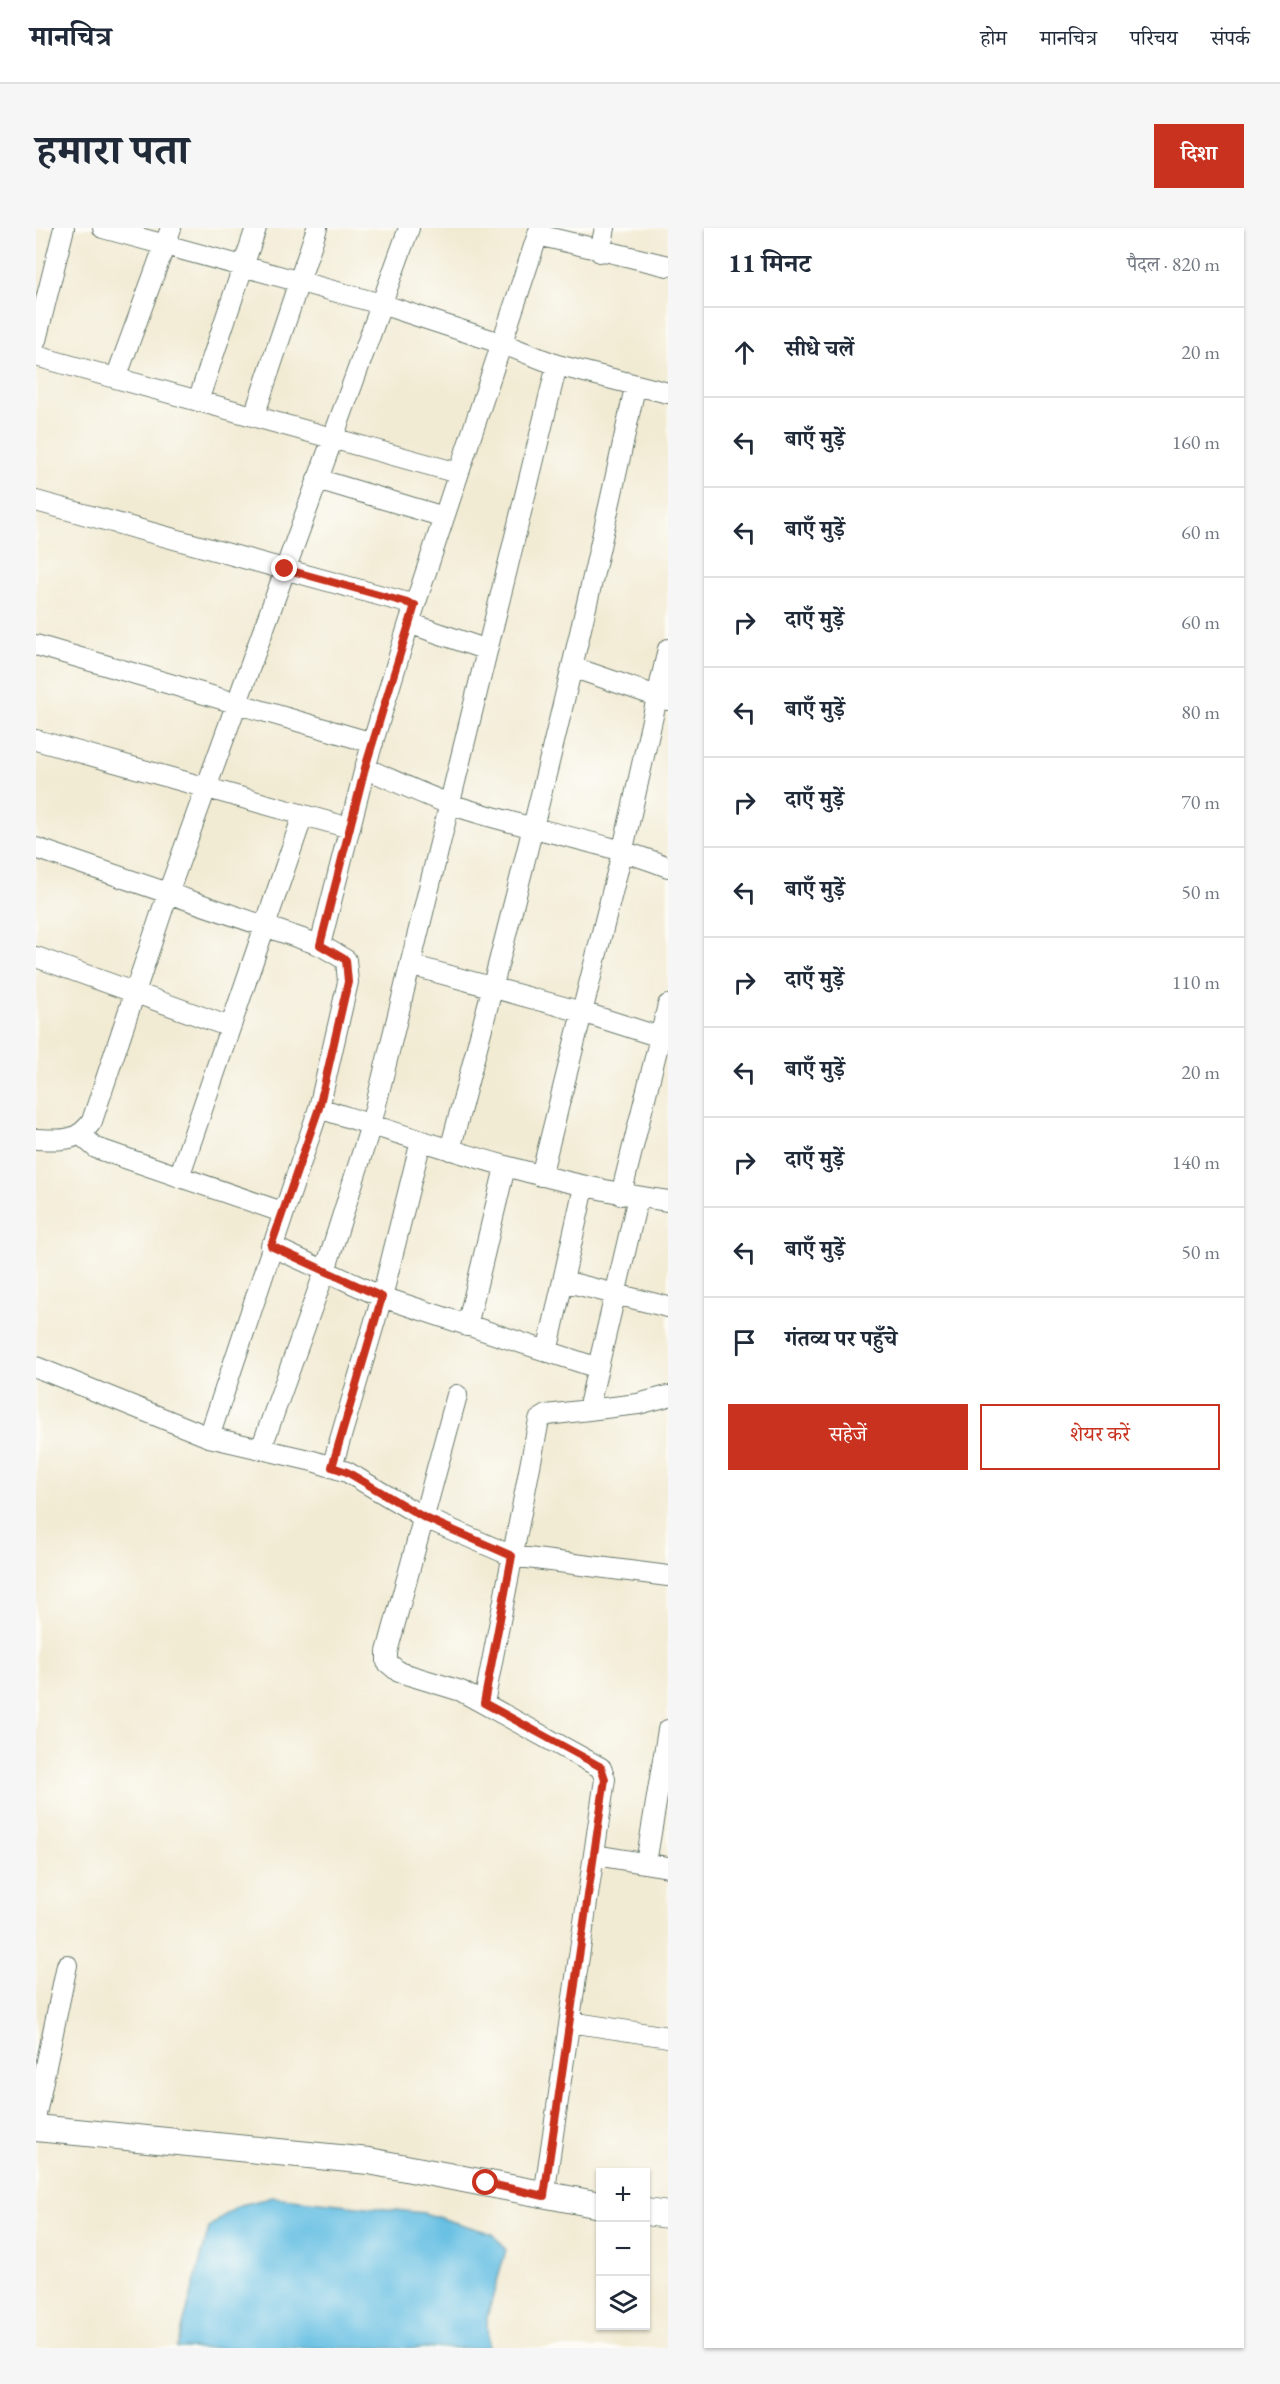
<!DOCTYPE html>
<html lang="hi">
<head>
<meta charset="utf-8">
<style>
	:root { --surface:#fff; --page:#f6f6f7; --text:#1f2937; --muted:#747a83; --line:#e0e1e3; --accent:#c8321e }
	body { margin:0; font-family:"EB Garamond","Noto Serif Devanagari",serif; background:var(--page); color:var(--text) }
	.controls { position:absolute; right:18px; bottom:18px; display:grid; overflow:hidden; border-radius:0px; box-shadow:0 2px 4px #0004 }
	.controls button { width:54px; height:54px; display:grid; place-items:center; padding:0; border:0; border-bottom:2px solid var(--line); background:var(--surface); color:var(--text); font:30px sans-serif }
	.stop { position:absolute; width:18px; height:18px; margin:-14px; border:4px solid #c8321e; border-radius:50%; background:#fff }
	.stop.end { background:#c8321e; border-color:#fff; box-shadow:0 2px 6px #0008 }
	.list { margin:0; padding:0; list-style:none }
	h2 { display:flex; justify-content:space-between; align-items:center; height:78px; margin:0; padding:0 24px; font-size:26px }
	h2 small { font-size:20px; font-weight:400; color:var(--muted) }
	.list li { display:grid; grid-template-columns:39px 1fr auto; gap:18px; align-items:center; box-sizing:border-box; height:90px; padding:0 24px; border-top:2px solid var(--line) }
	.list b { display:block; font-size:22px; white-space:nowrap }
	.list em { font-size:20px; font-style:normal; color:var(--muted) }
	.actions { display:flex; gap:12px; padding:18px 24px }
	.actions a { flex:1; padding:14px 0; border:2px solid var(--accent); border-radius:0px; text-align:center; font-size:21px; color:var(--accent) }
	.actions .main { background:var(--accent); color:#fff }
	.icon { flex:none; width:33px; height:33px; fill:none; stroke:currentColor; stroke-width:2; stroke-linecap:round; stroke-linejoin:round }
	.map { position:relative; flex:none; width:632px; height:2120px; overflow:hidden; border-radius:0px }
	header { display:flex; align-items:center; gap:36px; box-sizing:border-box; height:84px; padding:0 30px; background:var(--surface); border-bottom:2px solid var(--line) }
	header strong { font-size:28px }
	nav { display:flex; gap:33px; margin-inline-start:auto; font-size:21px }
	.intro { display:flex; align-items:center; justify-content:space-between; box-sizing:border-box; height:144px; padding:0 36px }
	h1 { margin:0; font-size:42px }
	.button { padding:15px 27px; border-radius:0px; background:var(--accent); color:#fff; font-size:21px; font-weight:700 }
	main { display:flex; gap:36px; padding:0 36px }
	aside { flex:1; background:var(--surface); border-radius:0px; box-shadow:0 2px 4px #0004 }
	.map>svg:first-child { display:block }
	.water { fill:#66bfe3; stroke:#427e8c; stroke-width:1.5 }
	.lines { fill:none; stroke-linecap:round; stroke-linejoin:round }
	.minor-casing { stroke:#697a6c; stroke-width:22 }
	.tertiary-casing { stroke:#697a6c; stroke-width:28 }
	.minor { stroke:#fff; stroke-width:20 }
	.tertiary { stroke:#fff; stroke-width:26 }
	.route { stroke:#c8321e; stroke-width:8 }
</style>
</head>
<body>
<header>
<strong>मानचित्र</strong>
<nav><a>होम</a><a>मानचित्र</a><a>परिचय</a><a>संपर्क</a></nav>
</header>
<div class="intro"><h1>हमारा पता</h1><a class="button">दिशा</a></div>
<main>
<div class="map">
<svg width="632" height="2120" viewBox="0 0 632 2120">
	<rect width="100%" height="100%" fill="#fdfcf7"/>
	<filter id="ink" filterUnits="userSpaceOnUse"><feTurbulence type="fractalNoise" baseFrequency=".0167" numOctaves="2"/><feDisplacementMap in="SourceGraphic" scale="12" xChannelSelector="R" yChannelSelector="G"/><feConvolveMatrix kernelMatrix="1 2 1 2 8 2 1 2 1" color-interpolation-filters="sRGB"/></filter>
	<filter id="wash" filterUnits="userSpaceOnUse"><feTurbulence type="fractalNoise" baseFrequency=".008" numOctaves="4" result="noise"/><feDisplacementMap in="SourceGraphic" scale="24" xChannelSelector="R" yChannelSelector="G"/><feGaussianBlur stdDeviation="1.35" result="paint"/><feColorMatrix in="noise" values="0 0 0 0 0 0 0 0 0 0 0 0 0 0 0 0 0 1.4 0 .05"/><feComposite in="paint" operator="in"/></filter>
	<g filter="url(#wash)">
		<rect width="100%" height="100%" fill="#f2ebd4"/>
		<!-- water -->
		<path class="water" d="M237 1969 388 1985 457 2006 470 2022 451 2089 452 2120H141L173 2000 201 1978Z"/>
	</g>
	<g filter="url(#ink)">
		<g class="lines">
			<defs>
				<path id="minor" d="M67 0 345 76 467 116 521 137 632 165
					M502 7 632 38
					M564 24 569 0
					M0 112 28 0
					M0 128 422 245
					M80 150 135 0
					M162 173 220 0
					M218 188 281 0
					M281 251 408 289
					M0 273 379 377
					M373 395 451 422
					M0 417 337 515
					M536 439 632 472
					M0 512 314 600
					M329 540C357 552 385 566 414 576 486 601 561 611 632 639
					M0 620 284 717 310 732 312 754 283 880 173 1209
					M284 717 329 540 373 395 504 0
					M0 729 194 799
					M374 737 546 784 624 809
					M283 880C398 917 512 956 632 973
					M45 907 60 920 246 984
					M0 911C23 912 42 915 56 893L132 665 373 0
					M414 922C481 669 545 415 599 159
					M505 948 587 621 632 421
					M143 949 267 587
					M585 967 632 777
					M235 1018 346 1069 562 1140
					M527 1053 632 1079
					M431 1098 469 939
					M511 1124 548 959
					M0 1139 173 1209 277 1233 311 1244 387 1289 476 1328 632 1348
					M421 1167 351 1424V1434L363 1444 425 1463 565 1540 569 1551 508 1968
					M552 1182 602 969
					M225 1221 289 1043 335 897 521 137
					M296 1239 346 1069 385 913
					M448 1475 503 1192 511 1187 602 1176 632 1168
					M559 1627 632 1639
					M610 1635 632 1502
					M534 1794 632 1809
					M0 1886 31 1737"/>
				<path id="tertiary" d="M0 1900 333 1933 564 1977
					M610 1984 632 1987"/>
			</defs>
			<!-- minor casing -->
			<use href="#minor" class="minor-casing"/>
			<!-- tertiary casing -->
			<use href="#tertiary" class="tertiary-casing"/>
			<!-- minor -->
			<use href="#minor" class="minor"/>
			<!-- tertiary -->
			<use href="#tertiary" class="tertiary"/>
		</g>
	</g>
	<g class="lines" filter="url(#ink)">
		<!-- route -->
		<path class="route" d="M249 341 379 377 329 540 284 717 310 732 312 754 283 880 235 1018 346 1069 296 1239 311 1244 387 1289 476 1328 448 1475 565 1539 569 1551 508 1968 450 1955"/>
	</g>
</svg>
<div class="controls">
<button>+</button>
<button>−</button>
<button><svg class="icon" aria-label="layers" viewBox="0 0 24 24"><path d="M12 4l9 5-9 5-9-5zM3 14l9 5 9-5"/></svg></button>
</div>
<div class="stop" style="left:450px;top:1955px"></div>
<div class="stop end" style="left:249px;top:341px"></div>
</div>
<aside>
<h2>11 मिनट<small>पैदल · 820 m</small></h2>
<ul class="list">
<li><svg class="icon" aria-label="ahead" viewBox="0 0 24 24"><path d="M12 20V5M6 11l6-6 6 6"/></svg><div><b>सीधे चलें</b></div><em>20 m</em></li>
<li><svg class="icon" aria-label="left" viewBox="0 0 24 24"><path d="M17 20v-9H6M10 6l-5 5 5 5"/></svg><div><b>बाएँ मुड़ें</b></div><em>160 m</em></li>
<li><svg class="icon" aria-label="left" viewBox="0 0 24 24"><path d="M17 20v-9H6M10 6l-5 5 5 5"/></svg><div><b>बाएँ मुड़ें</b></div><em>60 m</em></li>
<li><svg class="icon" aria-label="right" viewBox="0 0 24 24"><path d="M7 20v-9h11M14 6l5 5-5 5"/></svg><div><b>दाएँ मुड़ें</b></div><em>60 m</em></li>
<li><svg class="icon" aria-label="left" viewBox="0 0 24 24"><path d="M17 20v-9H6M10 6l-5 5 5 5"/></svg><div><b>बाएँ मुड़ें</b></div><em>80 m</em></li>
<li><svg class="icon" aria-label="right" viewBox="0 0 24 24"><path d="M7 20v-9h11M14 6l5 5-5 5"/></svg><div><b>दाएँ मुड़ें</b></div><em>70 m</em></li>
<li><svg class="icon" aria-label="left" viewBox="0 0 24 24"><path d="M17 20v-9H6M10 6l-5 5 5 5"/></svg><div><b>बाएँ मुड़ें</b></div><em>50 m</em></li>
<li><svg class="icon" aria-label="right" viewBox="0 0 24 24"><path d="M7 20v-9h11M14 6l5 5-5 5"/></svg><div><b>दाएँ मुड़ें</b></div><em>110 m</em></li>
<li><svg class="icon" aria-label="left" viewBox="0 0 24 24"><path d="M17 20v-9H6M10 6l-5 5 5 5"/></svg><div><b>बाएँ मुड़ें</b></div><em>20 m</em></li>
<li><svg class="icon" aria-label="right" viewBox="0 0 24 24"><path d="M7 20v-9h11M14 6l5 5-5 5"/></svg><div><b>दाएँ मुड़ें</b></div><em>140 m</em></li>
<li><svg class="icon" aria-label="left" viewBox="0 0 24 24"><path d="M17 20v-9H6M10 6l-5 5 5 5"/></svg><div><b>बाएँ मुड़ें</b></div><em>50 m</em></li>
<li><svg class="icon" aria-label="arrive" viewBox="0 0 24 24"><path d="M6 21V4h12l-3 4 3 4H6"/></svg><div><b>गंतव्य पर पहुँचे</b></div></li>
</ul>
<div class="actions"><a class="main">सहेजें</a><a>शेयर करें</a></div>
</aside>
</main>
</body>
</html>
